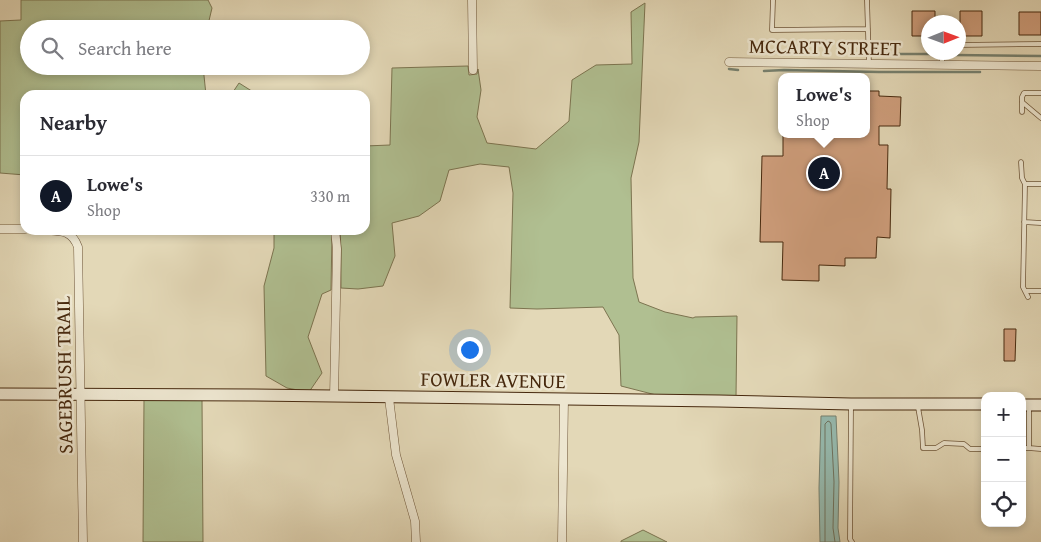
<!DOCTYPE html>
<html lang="en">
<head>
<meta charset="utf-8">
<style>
	:root { --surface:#fff; --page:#f7f7f7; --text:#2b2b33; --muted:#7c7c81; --line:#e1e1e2; --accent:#111827 }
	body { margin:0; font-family:"Gentium Book Plus",serif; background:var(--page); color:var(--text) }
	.controls { position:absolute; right:15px; bottom:15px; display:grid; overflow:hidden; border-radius:10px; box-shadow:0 2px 8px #0003 }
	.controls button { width:45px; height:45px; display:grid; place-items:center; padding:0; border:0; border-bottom:1px solid var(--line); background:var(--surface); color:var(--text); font:25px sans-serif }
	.compass { position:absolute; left:921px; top:15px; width:45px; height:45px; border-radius:50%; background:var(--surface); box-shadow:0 2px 8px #0003; rotate:89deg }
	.you { position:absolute; left:469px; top:349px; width:18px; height:18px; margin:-12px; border:4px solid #fff; border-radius:50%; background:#1a73e8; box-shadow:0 0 0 8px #1a73e833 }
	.badge { display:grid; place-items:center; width:32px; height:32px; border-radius:50%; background:var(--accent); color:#fff; font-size:16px; font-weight:700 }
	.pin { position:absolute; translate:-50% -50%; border:2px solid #fff; box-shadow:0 1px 5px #0006 }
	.popup { position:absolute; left:778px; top:73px; width:92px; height:65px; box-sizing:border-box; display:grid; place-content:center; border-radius:10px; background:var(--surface); filter:drop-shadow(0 1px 4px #0005); font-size:16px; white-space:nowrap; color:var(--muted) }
	.popup b { font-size:19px; color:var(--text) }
	.popup::after { content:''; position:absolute; left:50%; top:100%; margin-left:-10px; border:10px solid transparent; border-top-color:var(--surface) }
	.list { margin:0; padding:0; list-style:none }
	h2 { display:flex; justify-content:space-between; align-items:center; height:65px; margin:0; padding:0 20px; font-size:21px }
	h2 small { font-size:16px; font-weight:400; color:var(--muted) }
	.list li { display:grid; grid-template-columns:32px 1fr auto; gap:15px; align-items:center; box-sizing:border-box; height:80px; padding:0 20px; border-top:1px solid var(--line) }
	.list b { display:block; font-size:19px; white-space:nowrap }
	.list p { margin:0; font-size:16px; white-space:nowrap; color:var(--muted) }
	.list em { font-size:16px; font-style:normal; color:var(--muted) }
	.icon { flex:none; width:28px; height:28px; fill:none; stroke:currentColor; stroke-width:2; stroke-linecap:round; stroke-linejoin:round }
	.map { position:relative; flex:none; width:1041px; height:542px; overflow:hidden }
	.search { position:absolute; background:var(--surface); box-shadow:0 2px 8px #0003; left:20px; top:20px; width:350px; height:55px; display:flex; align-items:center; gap:12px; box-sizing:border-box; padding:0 18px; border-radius:28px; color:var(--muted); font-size:19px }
	.panel { position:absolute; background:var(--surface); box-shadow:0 2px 8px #0003; left:20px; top:90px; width:350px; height:145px; border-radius:15px }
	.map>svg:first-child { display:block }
	.green { fill:#b0bf91; stroke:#7c7450 }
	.water { fill:#95baaf; stroke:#76806f }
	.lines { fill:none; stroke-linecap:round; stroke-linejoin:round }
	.shore { stroke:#6e725e; stroke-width:1 }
	.stream { stroke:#76806f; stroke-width:2.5 }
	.building { fill:#cf9e7c; stroke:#47290e }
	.lane-casing { stroke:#6e5538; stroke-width:5.5 }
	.street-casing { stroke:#6e5538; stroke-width:9 }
	.secondary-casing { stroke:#47290e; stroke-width:13 }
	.lane { stroke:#ede6d0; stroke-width:4 }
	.street { stroke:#ede6d0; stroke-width:8 }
	.secondary { stroke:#ede6d0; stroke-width:11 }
	.labels { text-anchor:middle; stroke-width:5; stroke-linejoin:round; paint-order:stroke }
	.street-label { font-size:20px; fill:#47290e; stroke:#ede6d0 }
</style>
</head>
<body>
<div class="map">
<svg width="1041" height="542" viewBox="0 0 1041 542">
	<rect width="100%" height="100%" fill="#e3d8b7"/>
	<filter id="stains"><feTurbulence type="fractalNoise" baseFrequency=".004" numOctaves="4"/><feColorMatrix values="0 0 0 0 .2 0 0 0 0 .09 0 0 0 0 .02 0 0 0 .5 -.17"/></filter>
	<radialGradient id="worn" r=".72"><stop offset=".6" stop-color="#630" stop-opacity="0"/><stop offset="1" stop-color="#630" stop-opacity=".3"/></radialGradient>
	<!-- green -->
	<path class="green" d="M21 0H208L212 8 207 29H29V66H203L206 95H25V175L0 173V21L21 20Z
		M645 3 639 142 631 178 633 278 639 302 665 312 693 318 695 317 737 316 736 397 660 396 621 386 619 335 603 307 537 309 510 308 513 193 509 167 480 164 449 170 440 201 419 216 392 223 395 256 383 286 358 289 341 288V249L340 230H365V146L390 145 392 68 468 66 469 75 477 74 478 69 481 90 477 117 487 143 536 149 569 121 572 80 596 65 632 64 631 12Z
		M239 83 258 95H231Z
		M274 230H330L332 233 331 290 322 294 308 337 322 373 309 392 287 388 266 376 264 286 274 248Z
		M144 399H202L203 542H143Z
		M643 530 667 542H621V541Z"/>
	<!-- water -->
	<path class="water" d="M821 416H836L839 482 838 528 840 542H820L819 488Z"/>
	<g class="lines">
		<!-- shore -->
		<path class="shore" d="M825 542V424L828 421 830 422 831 424 834 482 833 528 835 542"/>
		<!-- stream -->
		<path class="stream" d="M879 54H935
			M955 55 1041 56
			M729 69 738 70
			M764 71 784 70 879 72H980"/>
	</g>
	<!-- building -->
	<path class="building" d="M912 11H935V22H928V36H912Z
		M960 11H982V36H960Z
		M1019 12H1041V35H1019Z
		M866 91H879V96L901 97 900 126H879V145H888L887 189H891L890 238 877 237 876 258H845V266L819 265V281L782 280 783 242H760L762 156H783V134H866Z
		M1004 329H1016L1015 361H1004Z"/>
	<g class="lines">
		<defs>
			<path id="lane" d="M773 0 772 30 868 29
				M867 0 869 64
				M958 45 1041 44
				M942 65V52
				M1022 102 1041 118
				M1022 112V97L1024 93H1041
				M1021 162 1022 178 1025 184
				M1024 222 1041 223
				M1025 291H1041
				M1028 297 1023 287 1025 184H1041
				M851 406 850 539 852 542
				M918 407 922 430 923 448H936L944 443 964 444 970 449H985
				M1022 448H1029V407
				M1029 448 1041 449"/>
			<path id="street" d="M472 0 473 70
				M729 62 1041 66
				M0 229H25
				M45 230C61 231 72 230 78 247L83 542
				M334 397 337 249 335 230
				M389 398 396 455 415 521 416 542
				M562 542 564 399"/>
			<path id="secondary" d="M0 394 254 395 719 401 851 404H985
				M1022 405H1041"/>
		</defs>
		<!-- lane casing -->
		<use href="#lane" class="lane-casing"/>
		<!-- street casing -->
		<use href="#street" class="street-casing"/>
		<!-- secondary casing -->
		<use href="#secondary" class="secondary-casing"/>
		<!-- lane -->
		<use href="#lane" class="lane"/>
		<!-- street -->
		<use href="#street" class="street"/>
		<!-- secondary -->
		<use href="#secondary" class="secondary"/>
	</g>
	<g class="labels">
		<!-- street labels -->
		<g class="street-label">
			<text transform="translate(825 47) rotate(1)" y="7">MCCARTY STREET</text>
			<text transform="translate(64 375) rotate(-91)" y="7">SAGEBRUSH TRAIL</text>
			<text transform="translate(493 380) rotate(1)" y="7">FOWLER AVENUE</text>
		</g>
	</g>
	<rect width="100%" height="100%" filter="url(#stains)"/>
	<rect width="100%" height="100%" fill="url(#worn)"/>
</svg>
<div class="controls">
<button>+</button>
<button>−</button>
<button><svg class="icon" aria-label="locate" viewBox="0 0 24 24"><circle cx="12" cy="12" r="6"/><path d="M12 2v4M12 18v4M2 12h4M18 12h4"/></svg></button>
</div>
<svg class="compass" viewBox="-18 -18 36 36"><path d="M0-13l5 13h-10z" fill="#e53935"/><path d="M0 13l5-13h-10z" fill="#7c7c81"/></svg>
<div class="you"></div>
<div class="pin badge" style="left:824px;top:173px">A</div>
<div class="popup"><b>Lowe's</b>Shop</div>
<div class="search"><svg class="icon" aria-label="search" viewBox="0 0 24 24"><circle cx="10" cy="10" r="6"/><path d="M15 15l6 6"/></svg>Search here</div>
<section class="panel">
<h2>Nearby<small></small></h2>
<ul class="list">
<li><span class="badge">A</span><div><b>Lowe's</b><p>Shop</p></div><em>330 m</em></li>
</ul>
</section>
</div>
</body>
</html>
